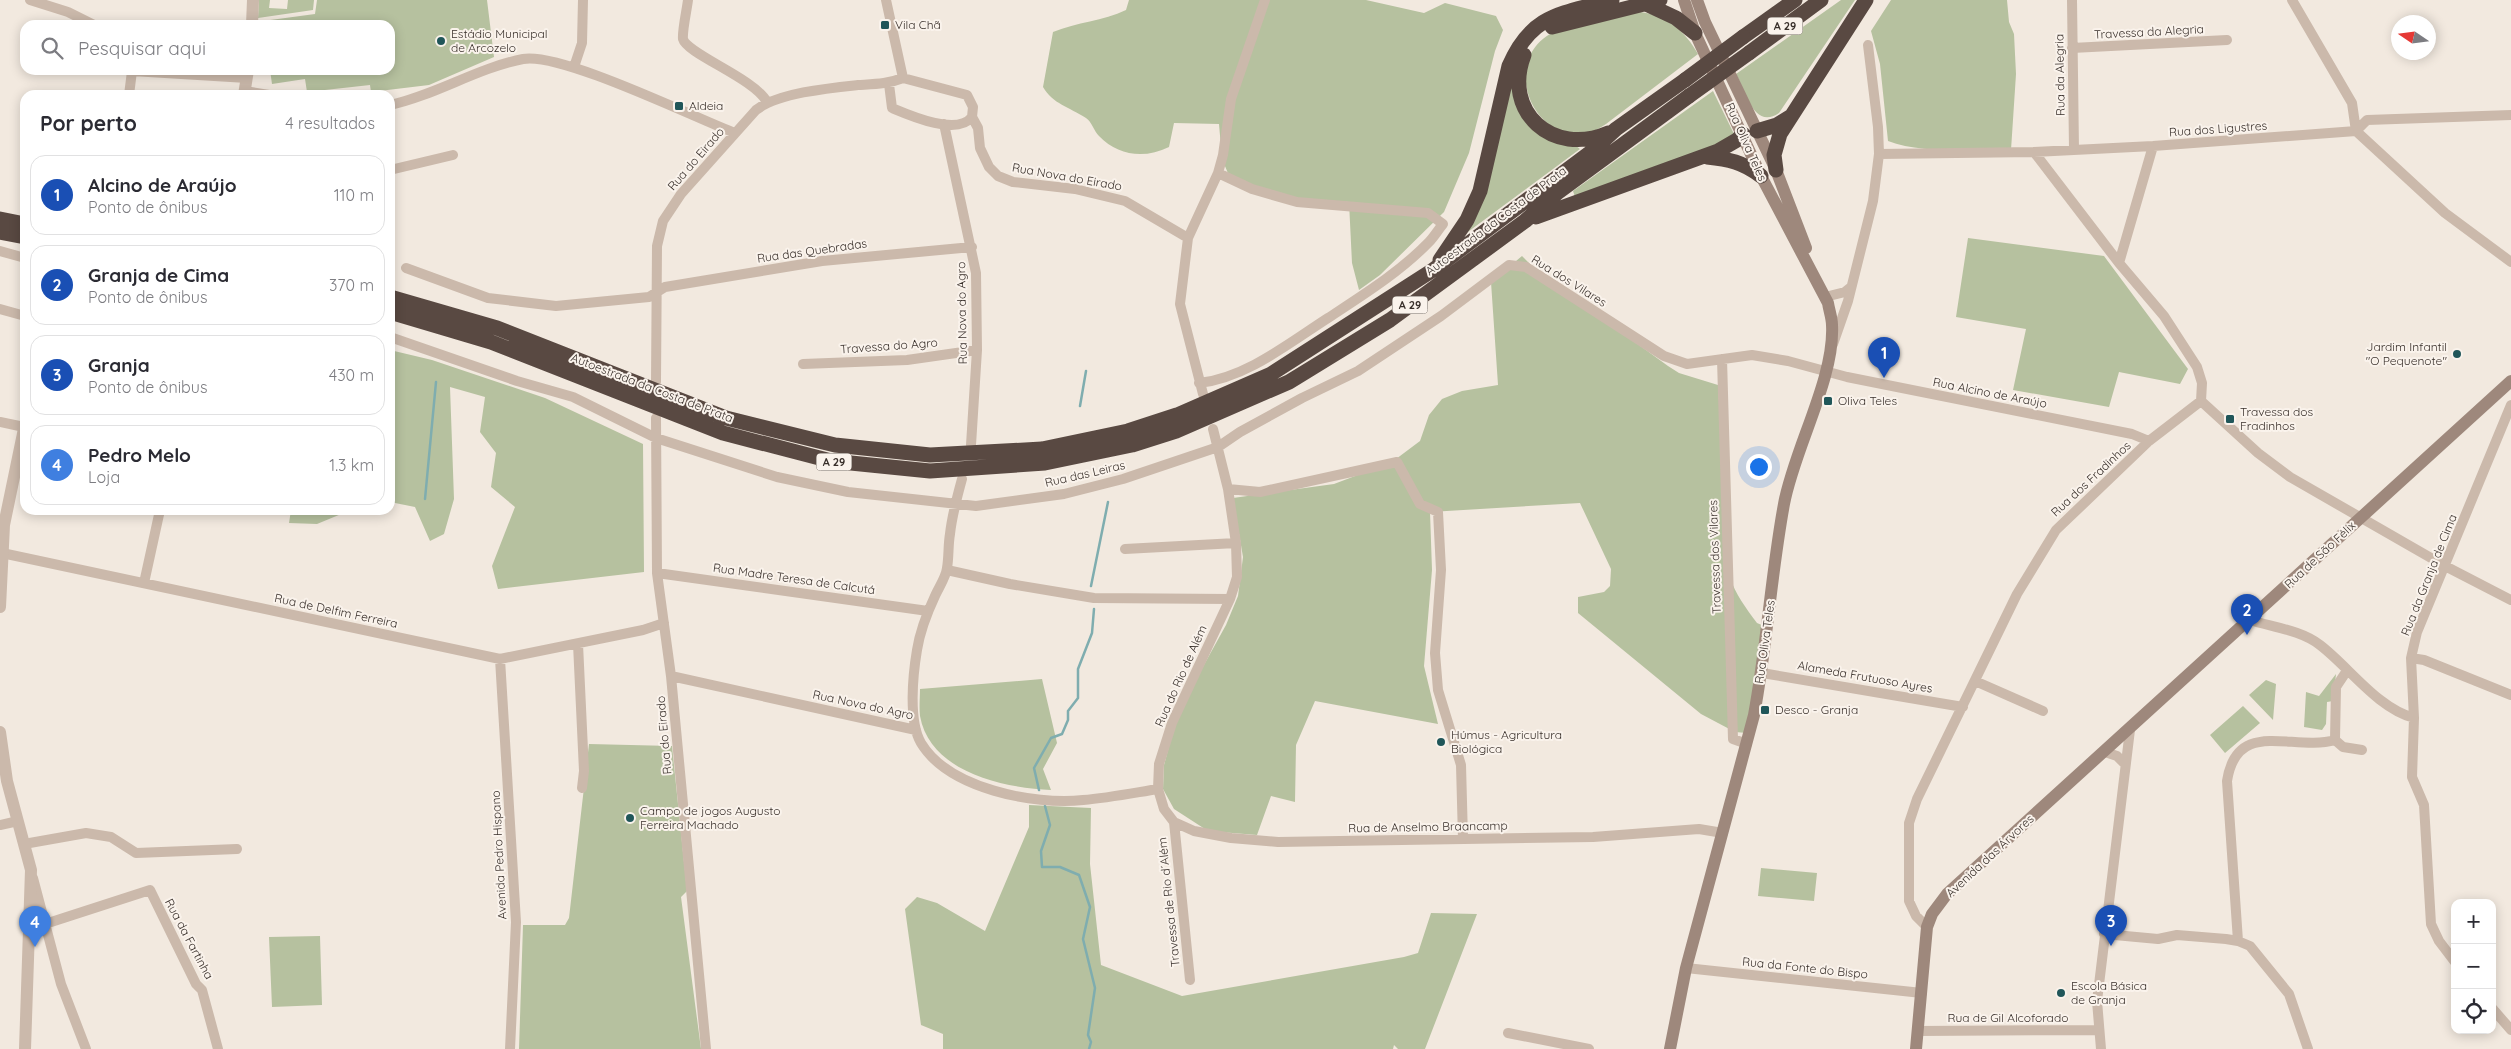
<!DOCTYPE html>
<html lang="pt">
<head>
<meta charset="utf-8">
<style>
	:root { --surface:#fff; --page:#f7f7f7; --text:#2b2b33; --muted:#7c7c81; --line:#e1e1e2; --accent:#ea580c }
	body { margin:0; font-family:Quicksand,sans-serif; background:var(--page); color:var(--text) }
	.controls { position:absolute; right:15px; bottom:15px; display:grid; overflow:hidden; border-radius:10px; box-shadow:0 2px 12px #0003 }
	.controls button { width:45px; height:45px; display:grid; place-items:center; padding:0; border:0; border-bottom:1px solid var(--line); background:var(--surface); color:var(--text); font:25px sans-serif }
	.compass { position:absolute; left:2391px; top:15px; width:45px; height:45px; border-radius:50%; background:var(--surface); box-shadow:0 2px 12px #0003; rotate:283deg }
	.you { position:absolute; left:1758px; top:466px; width:18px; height:18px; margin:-12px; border:4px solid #fff; border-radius:50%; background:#1a73e8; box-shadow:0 0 0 8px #1a73e833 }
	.badge { display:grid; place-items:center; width:32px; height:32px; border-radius:50%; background:var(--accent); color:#fff; font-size:16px; font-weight:700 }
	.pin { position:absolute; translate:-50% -41px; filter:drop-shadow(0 1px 2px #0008) }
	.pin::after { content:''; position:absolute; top:26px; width:18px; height:15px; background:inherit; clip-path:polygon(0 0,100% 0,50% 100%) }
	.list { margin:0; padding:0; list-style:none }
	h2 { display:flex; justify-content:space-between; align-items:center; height:65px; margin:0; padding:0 20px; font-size:21px }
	h2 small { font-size:16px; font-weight:400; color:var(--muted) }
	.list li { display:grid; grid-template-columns:32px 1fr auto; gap:15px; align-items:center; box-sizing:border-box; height:80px; margin:0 10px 10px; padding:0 10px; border:1px solid var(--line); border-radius:15px }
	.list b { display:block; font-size:19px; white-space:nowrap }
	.list p { margin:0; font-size:16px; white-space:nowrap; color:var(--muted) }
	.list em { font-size:16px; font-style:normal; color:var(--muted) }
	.icon { flex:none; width:28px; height:28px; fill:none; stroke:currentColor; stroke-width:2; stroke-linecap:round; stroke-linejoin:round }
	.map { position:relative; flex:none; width:2511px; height:1049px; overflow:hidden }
	.search { position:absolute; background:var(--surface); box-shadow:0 2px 12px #0003; left:20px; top:20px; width:375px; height:55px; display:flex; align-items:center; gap:12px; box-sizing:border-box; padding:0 18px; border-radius:15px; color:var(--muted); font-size:19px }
	.panel { position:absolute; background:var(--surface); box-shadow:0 2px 12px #0003; left:20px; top:90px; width:375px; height:425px; border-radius:15px }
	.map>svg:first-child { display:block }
	.green { fill:#b6c19f }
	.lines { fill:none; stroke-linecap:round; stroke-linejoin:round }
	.stream { stroke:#7fadaf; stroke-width:2.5 }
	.minor { stroke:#cbb9ab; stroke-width:10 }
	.tertiary { stroke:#cbb9ab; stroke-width:12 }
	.secondary { stroke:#9e887c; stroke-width:12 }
	.motorway { stroke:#594942; stroke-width:15 }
	.motorway-bridge { stroke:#594942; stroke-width:15 }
	.poi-dot { fill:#205659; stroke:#faf3ec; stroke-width:2 }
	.labels { text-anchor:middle; stroke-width:4; stroke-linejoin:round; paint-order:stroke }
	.shield { fill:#faf3ec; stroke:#726a64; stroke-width:1 }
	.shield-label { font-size:11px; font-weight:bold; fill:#382f2a }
	.poi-label { font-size:12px; fill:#382f2a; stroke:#faf3ec; text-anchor:start }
	.street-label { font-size:12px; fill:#382f2a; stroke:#faf3ec }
</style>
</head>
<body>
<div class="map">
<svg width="2511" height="1049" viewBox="0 0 2511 1049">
	<rect width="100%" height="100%" fill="#f2e9df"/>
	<!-- green -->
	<path class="green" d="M259 0H270L269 8 287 9 288 0H314L313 10 258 18Z
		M317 0H487L494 57 429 85 371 92 370 85 307 92 305 79 272 84 270 70H390V25H263V21L315 14Z
		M1129 0H1366L1424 13 1445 3 1496 16 1503 30 1495 51 1469 153 1444 212 1380 275 1359 290 1352 263 1349 202 1292 198 1230 178 1222 159 1219 124 1174 123 1169 147C1145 159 1118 156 1099 136 1094 131 1092 122 1086 118 1069 107 1053 104 1043 87L1053 32C1077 22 1103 21 1126 10Z
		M1841 0H1855L1779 113C1754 130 1746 92 1736 74Z
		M1891 0H2007L2009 22 2014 34 2016 74 2011 150C1975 150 1922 154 1888 141L1880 64 1871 31Z
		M1640 12C1667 15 1685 31 1698 54L1606 124C1601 127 1595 131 1589 133 1532 146 1496 56 1558 30 1565 26 1576 26 1584 24 1603 20 1621 16 1640 12Z
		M1513 72 1517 102 1580 149 1461 237Z
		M1713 91 1734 134 1726 142 1575 197 1573 191Z
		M1968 238 2104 256 2188 369 2180 384 2119 372 2109 407 2013 390 2026 329 1956 317Z
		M1522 256 1537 271 1668 366 1679 373 1718 385 1730 577C1735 594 1746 608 1757 623L1764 626 1747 733 1735 732 1701 714 1578 613V597L1604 592 1610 586 1611 569 1580 503 1430 512 1432 570 1424 666 1438 724 1315 701 1296 745 1295 802 1271 796 1257 835 1208 831 1174 809 1163 789 1164 765 1179 710 1226 625 1238 596 1243 557 1233 498 1334 484 1392 462 1420 441 1429 415 1442 399 1462 391 1498 385 1491 282Z
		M390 350 432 360 545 398 643 444 644 572 498 589 492 566 515 507 491 487 496 453 480 432 485 397 450 387 454 499 444 534 430 541 415 507 390 502Z
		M291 510H346V512L317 524 289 523Z
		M2336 674 2333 701 2327 702 2326 724 2322 730 2304 727 2306 692 2319 696Z
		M1042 679 1057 743 1043 769 1051 790C1003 788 930 772 920 716 919 707 920 697 920 689Z
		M2266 680 2276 684 2273 720 2249 695Z
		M2243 706 2260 723 2225 753 2210 735Z
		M589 744 672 746 687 891 681 897 701 1049H519L523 925H565L569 918Z
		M1029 805 1091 808 1090 864 1101 965 1182 996 1404 957 1418 953 1431 913 1477 914 1425 1049H1398L1394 1045 1393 1049H943V1034L921 1025 905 909 917 897 937 903 985 931 1029 827Z
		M1761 868 1817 873 1814 901 1758 896Z
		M320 936 322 1005 272 1007 269 937Z"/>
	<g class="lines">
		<!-- stream -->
		<path class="stream" d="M1080 406 1086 371
			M425 499 436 382
			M1091 586 1108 502
			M1039 790 1034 768 1051 738 1062 734 1068 720V711L1078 698V669L1092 633 1094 609
			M1045 806 1050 825 1041 851 1042 867H1060L1079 875 1090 907 1083 939 1095 988 1088 1035 1091 1042 1089 1049"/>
		<!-- minor -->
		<path class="minor" d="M30 0 68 12 94 25
			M688 0C687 9 682 31 683 39 687 54 754 78 767 102
			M886 0 903 78
			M2072 0 2074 149
			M2292 0 2352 103 2356 131
			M2072 48 2227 40
			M574 67 582 43 583 0
			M132 71 247 78
			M903 78 967 95 973 107 972 117 978 128 980 148 989 167 998 176 1013 182 1075 189 1125 201 1188 238
			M889 84 892 108C911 116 957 136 972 117
			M245 91 269 95
			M129 95 132 71
			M390 105C436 95 477 68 523 59 561 52 693 117 735 133
			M944 124 976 273 977 350 971 445
			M2356 131 2367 120 2511 115
			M2034 152 2119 263 2164 316 2197 367 2202 383 2201 401
			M1879 154 2034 152 2153 146 2356 131 2445 213 2511 262
			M390 170 453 155
			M0 251 25 258
			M2119 263 2153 146
			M406 268 488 298 556 306 649 297 665 287 822 261 972 247
			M1825 297 1845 292 1850 288
			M0 309 25 316
			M390 337 517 381 573 397 656 438 777 477 848 492 976 506 1064 494 1123 479 1218 447 1240 432 1302 398 1358 371 1441 316 1509 265 1526 267 1664 356 1687 364 1752 355 1788 361 1847 377 2132 434 2149 441
			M1833 344 1848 301 1873 201 1879 154 1878 127 1868 45
			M1722 359 1733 739 1747 744
			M803 364 907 360 977 350
			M656 382 657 246 663 221 681 194 756 110C778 93 829 88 858 85 874 84 888 84 903 78
			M1199 383C1246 378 1289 343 1328 318 1363 295 1400 272 1429 242 1434 237 1438 230 1443 224L1428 213 1297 202 1252 189 1218 173
			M1203 394 1180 304 1188 238 1218 173 1223 155 1231 99 1265 0
			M2201 401 2258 453 2290 477 2445 566 2511 600
			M656 418 657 573 671 676 706 1049
			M0 422 24 427
			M1213 429 1228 489 1236 543 1237 577 1230 599 1172 723 1159 764 1158 789 1164 809 1174 822 1194 831 1231 838 1278 842 1593 837 1699 829 1723 833
			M962 479C957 497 952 515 950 534 948 545 949 557 947 568 946 577 939 587 935 596 927 613 920 631 917 650 913 674 908 721 921 743 949 789 1033 805 1083 800 1108 798 1133 793 1158 789
			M1228 489 1260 492 1397 462 1420 504 1438 512 1441 570 1435 653 1438 690 1461 765 1463 839
			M1125 549 1236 543
			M2 553 500 659 643 630 664 623
			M947 570 1010 584 1094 598 1230 599
			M657 573 928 611
			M144 583 160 510
			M2250 620C2272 627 2301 630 2320 645 2349 667 2377 708 2414 718
			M578 644 584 771 582 788
			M2411 658 2424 660 2511 695
			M500 659 516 922 510 1049
			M1762 673 1963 707
			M671 676 916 730
			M1975 681 2043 711
			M2335 740 2343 747 2362 750
			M2105 752 2117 756 2125 764
			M1174 822 1190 980
			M0 825 18 821
			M24 844 86 833 111 837 136 853 237 849
			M33 878 61 984 86 1049
			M45 924 150 890 196 984 202 990 218 1049
			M1927 927 1916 916 1909 901V823L1917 799 2017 594 2056 530 2149 441 2201 401
			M2104 934 2158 939 2177 935 2226 939 2238 941 2250 946 2289 994 2308 1049
			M2238 941 2227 781C2237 717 2293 752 2335 740L2336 687 2346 672
			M2455 962 2439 941 2431 924 2424 805 2412 777 2414 718 2411 658 2417 632 2511 405
			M1686 968 1922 993
			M2492 1008 2511 1030
			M1918 1031 2098 1030
			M1508 1033 1589 1049
			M2101 1049 2097 1001 2130 730"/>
		<!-- tertiary -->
		<path class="tertiary" d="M252 25 253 0
			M244 95 248 70
			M0 607 4 525 25 424
			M0 732 7 781 31 870 25 1049"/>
		<!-- secondary -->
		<path class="secondary" d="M1697 0 1705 22 1776 170 1806 248
			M1670 1049 1686 968 1754 715C1767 645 1771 574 1784 504 1794 449 1835 378 1832 325 1832 318 1829 310 1828 303L1761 176 1695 33 1684 0
			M1916 1049 1927 927 1932 914 1947 894 2511 381"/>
		<!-- motorway -->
		<path class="motorway" d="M1646 4 1676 18 1695 33
			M1552 27 1660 0
			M1743 37 1795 0
			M1749 53 1821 0
			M1524 55C1502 112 1553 157 1608 133
			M1757 131 1777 125 1790 117
			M1707 157C1728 159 1743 162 1761 176
			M1776 170 1774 155 1780 134 1866 0
			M1536 217 1718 151 1737 140 1743 134
			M0 219 25 224
			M0 232 25 237
			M1440 260 1467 220 1480 191 1509 66C1532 13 1562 14 1612 0
			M390 297 497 328 726 418 835 445 930 455 1042 449 1128 431 1177 415 1271 374 1433 270 1591 152 1616 129 1685 80
			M390 312 491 342 723 433 831 461 930 471 1045 463 1132 445 1176 431 1289 382 1390 320 1525 221 1557 193 1689 96"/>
		<!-- motorway-bridge -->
		<path class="motorway-bridge" d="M1685 80 1743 37
			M1689 96 1749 53"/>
	</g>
	<!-- markers -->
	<g class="poi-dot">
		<rect x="880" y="20" width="10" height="10" rx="2.5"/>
		<circle cx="441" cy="41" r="5"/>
		<rect x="674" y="101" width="10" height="10" rx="2.5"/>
		<circle cx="2457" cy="354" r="5"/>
		<rect x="1823" y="396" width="10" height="10" rx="2.5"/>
		<rect x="2225" y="414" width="10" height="10" rx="2.5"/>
		<rect x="1760" y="705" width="10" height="10" rx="2.5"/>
		<circle cx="1441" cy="742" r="5"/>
		<circle cx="630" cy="818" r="5"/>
		<circle cx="2061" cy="993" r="5"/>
	</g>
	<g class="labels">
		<!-- shield labels -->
		<g class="shield">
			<rect x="1767.5" y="17.5" width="35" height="17" rx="4"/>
			<rect x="1392.5" y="296.5" width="35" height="17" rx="4"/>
			<rect x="816.5" y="453.5" width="35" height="17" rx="4"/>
		</g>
		<g class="shield-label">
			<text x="1785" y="30">A 29</text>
			<text x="1410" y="309">A 29</text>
			<text x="834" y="466">A 29</text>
		</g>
		<!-- poi labels -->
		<g class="poi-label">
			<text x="895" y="29">Vila Chã</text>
			<text x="451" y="38">Estádio Municipal<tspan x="451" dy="14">de Arcozelo</tspan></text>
			<text x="689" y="110">Aldeia</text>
			<text x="2447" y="351" text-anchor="end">Jardim Infantil<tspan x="2447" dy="14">"O Pequenote"</tspan></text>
			<text x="1838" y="405">Oliva Teles</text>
			<text x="2240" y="416">Travessa dos<tspan x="2240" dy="14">Fradinhos</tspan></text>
			<text x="1775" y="714">Desco - Granja</text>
			<text x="1451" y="739">Húmus - Agricultura<tspan x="1451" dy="14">Biológica</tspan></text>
			<text x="640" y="815">Campo de jogos Augusto<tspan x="640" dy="14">Ferreira Machado</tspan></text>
			<text x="2071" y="990">Escola Básica<tspan x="2071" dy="14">de Granja</tspan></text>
		</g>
		<!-- street labels -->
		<g class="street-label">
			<text transform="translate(2149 32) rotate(-3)" y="4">Travessa da Alegria</text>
			<text transform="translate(2060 75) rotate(-91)" y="4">Rua da Alegria</text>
			<text transform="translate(2218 129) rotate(-4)" y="4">Rua dos Ligustres</text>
			<text transform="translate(1746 142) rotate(66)" y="4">Rua Oliva Teles</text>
			<text transform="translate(696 159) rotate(-49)" y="4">Rua do Eirado</text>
			<text transform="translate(1067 177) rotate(10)" y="4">Rua Nova do Eirado</text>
			<text transform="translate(1496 221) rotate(-37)" y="4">Autoestrada da Costa de Prata</text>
			<text transform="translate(812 251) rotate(-8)" y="4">Rua das Quebradas</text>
			<text transform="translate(1569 281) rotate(32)" y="4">Rua dos Vilares</text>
			<text transform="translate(962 313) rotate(-91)" y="4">Rua Nova do Agro</text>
			<text transform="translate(889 346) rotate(-4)" y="4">Travessa do Agro</text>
			<text transform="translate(652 388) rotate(21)" y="4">Autoestrada da Costa de Prata</text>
			<text transform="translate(1990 393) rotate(11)" y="4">Rua Alcino de Araújo</text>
			<text transform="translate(1085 474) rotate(-13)" y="4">Rua das Leiras</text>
			<text transform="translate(2091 479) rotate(-43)" y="4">Rua dos Fradinhos</text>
			<text transform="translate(2320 555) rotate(-43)" y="4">Rua de São Félix</text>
			<text transform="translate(1715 557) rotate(-92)" y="4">Travessa dos Vilares</text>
			<text transform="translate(2429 575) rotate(-68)" y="4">Rua da Granja de Cima</text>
			<text transform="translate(794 579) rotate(8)" y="4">Rua Madre Teresa de Calcutá</text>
			<text transform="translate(336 611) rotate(12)" y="4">Rua de Delfim Ferreira</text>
			<text transform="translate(1765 642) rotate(-82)" y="4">Rua Oliva Teles</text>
			<text transform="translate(1181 676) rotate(-66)" y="4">Rua do Rio de Além</text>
			<text transform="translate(1865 677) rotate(10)" y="4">Alameda Frutuoso Ayres</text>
			<text transform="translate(863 705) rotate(12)" y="4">Rua Nova do Agro</text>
			<text transform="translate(664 735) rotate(-95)" y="4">Rua do Eirado</text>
			<text transform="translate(1428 827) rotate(-1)" y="4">Rua de Anselmo Braancamp</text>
			<text transform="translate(499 855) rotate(-93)" y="4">Avenida Pedro Hispano</text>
			<text transform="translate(1990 856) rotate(-43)" y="4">Avenida das Árvores</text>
			<text transform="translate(1169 902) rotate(-96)" y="4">Travessa de Rio d´Além</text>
			<text transform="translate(189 939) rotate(62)" y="4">Rua da Fartinha</text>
			<text transform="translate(1805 968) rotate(6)" y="4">Rua da Fonte do Bispo</text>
			<text x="2008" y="1022">Rua de Gil Alcoforado</text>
		</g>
	</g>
</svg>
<div class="controls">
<button>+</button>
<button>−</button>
<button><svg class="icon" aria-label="locate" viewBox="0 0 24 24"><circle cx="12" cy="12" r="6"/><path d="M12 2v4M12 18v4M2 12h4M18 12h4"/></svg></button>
</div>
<svg class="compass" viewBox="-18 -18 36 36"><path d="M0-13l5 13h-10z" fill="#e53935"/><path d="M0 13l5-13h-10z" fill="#7c7c81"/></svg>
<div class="you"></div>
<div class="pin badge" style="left:1884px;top:378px;background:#1a4fb4">1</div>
<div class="pin badge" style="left:2247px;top:635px;background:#1a4fb4">2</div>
<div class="pin badge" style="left:2111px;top:946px;background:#1a4fb4">3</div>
<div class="pin badge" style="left:35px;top:947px;background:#3f7fe0">4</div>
<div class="search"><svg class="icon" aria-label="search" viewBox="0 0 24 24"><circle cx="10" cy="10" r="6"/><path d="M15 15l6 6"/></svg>Pesquisar aqui</div>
<section class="panel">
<h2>Por perto<small>4 resultados</small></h2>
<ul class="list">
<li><span class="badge" style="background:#1a4fb4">1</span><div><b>Alcino de Araújo</b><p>Ponto de ônibus</p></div><em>110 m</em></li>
<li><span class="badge" style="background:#1a4fb4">2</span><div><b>Granja de Cima</b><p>Ponto de ônibus</p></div><em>370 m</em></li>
<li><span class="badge" style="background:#1a4fb4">3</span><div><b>Granja</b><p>Ponto de ônibus</p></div><em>430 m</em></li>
<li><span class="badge" style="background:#3f7fe0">4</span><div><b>Pedro Melo</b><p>Loja</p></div><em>1.3 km</em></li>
</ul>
</section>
</div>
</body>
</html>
